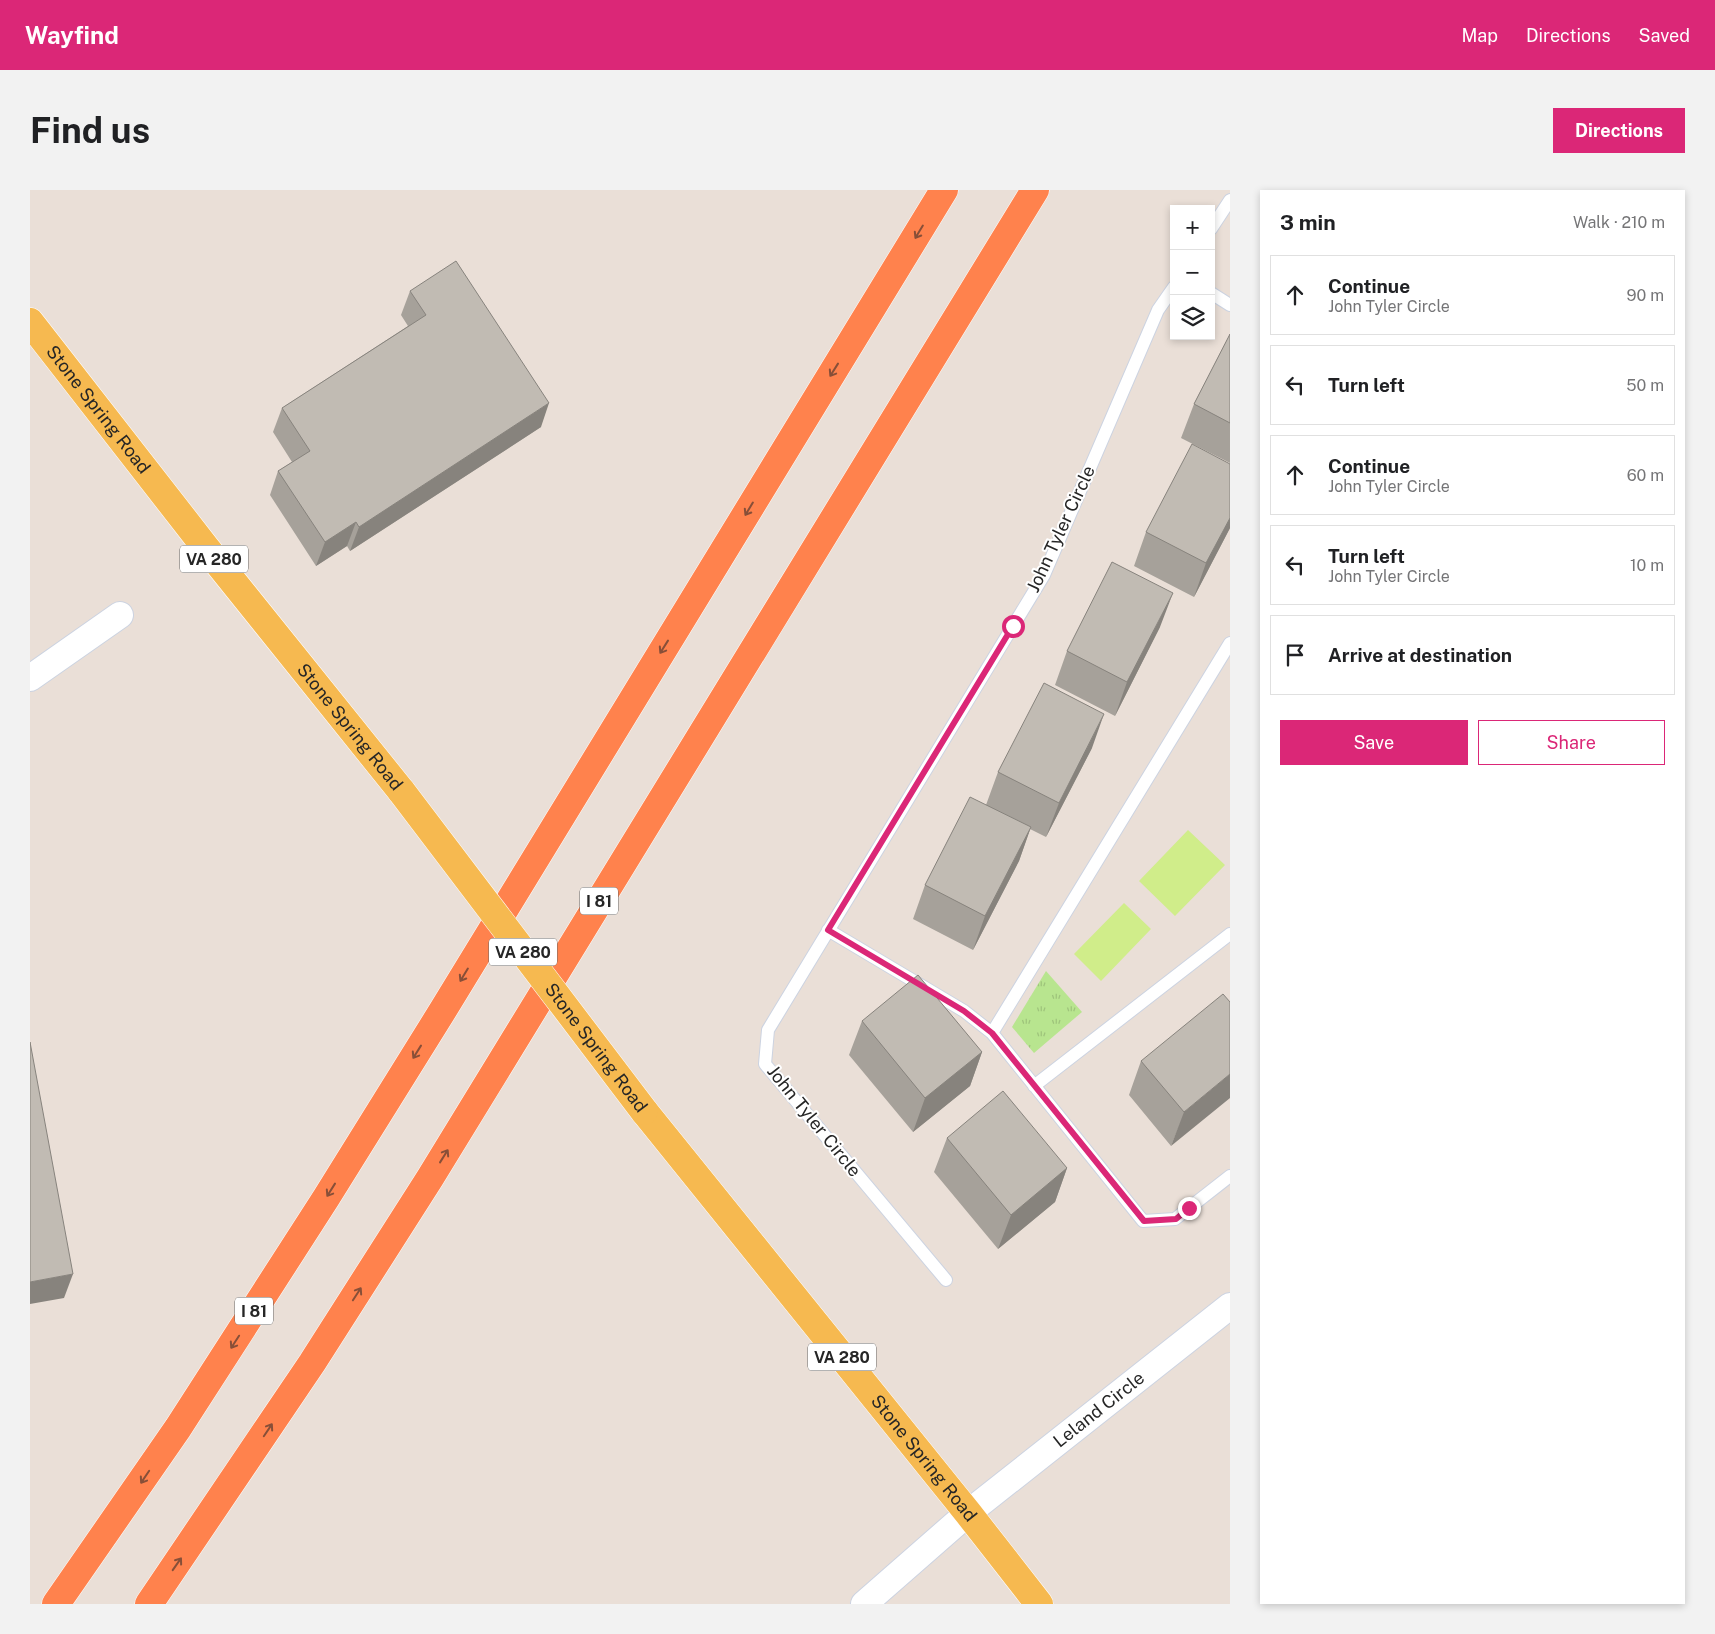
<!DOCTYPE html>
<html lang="en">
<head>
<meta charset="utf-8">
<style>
	:root { --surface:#fff; --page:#f2f2f2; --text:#202124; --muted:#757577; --line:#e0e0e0; --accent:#db2777 }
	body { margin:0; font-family:"Public Sans",sans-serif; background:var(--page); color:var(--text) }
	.controls { position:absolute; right:15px; top:15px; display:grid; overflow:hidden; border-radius:0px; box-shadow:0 2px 8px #0003 }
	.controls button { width:45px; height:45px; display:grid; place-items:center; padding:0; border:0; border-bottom:1px solid var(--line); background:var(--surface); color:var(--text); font:25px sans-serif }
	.stop { position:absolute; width:15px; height:15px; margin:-11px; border:4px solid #db2777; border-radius:50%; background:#fff }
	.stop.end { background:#db2777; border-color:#fff; box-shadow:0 1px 5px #0008 }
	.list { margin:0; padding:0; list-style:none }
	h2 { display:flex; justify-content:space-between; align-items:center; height:65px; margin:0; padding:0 20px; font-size:21px }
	h2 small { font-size:16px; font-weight:400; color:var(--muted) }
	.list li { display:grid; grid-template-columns:32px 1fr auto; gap:15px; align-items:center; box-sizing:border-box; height:80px; margin:0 10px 10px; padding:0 10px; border:1px solid var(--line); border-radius:0px }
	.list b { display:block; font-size:19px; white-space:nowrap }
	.list p { margin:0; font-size:16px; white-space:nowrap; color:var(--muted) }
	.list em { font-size:16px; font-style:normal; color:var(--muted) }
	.actions { display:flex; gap:10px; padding:15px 20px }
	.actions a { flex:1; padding:11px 0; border:1px solid var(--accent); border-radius:0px; text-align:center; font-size:18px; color:var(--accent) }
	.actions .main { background:var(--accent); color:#fff }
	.icon { flex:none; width:28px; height:28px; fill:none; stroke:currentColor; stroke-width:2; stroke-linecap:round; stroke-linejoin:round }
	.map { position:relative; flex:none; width:1200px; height:1414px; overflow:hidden; border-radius:0px }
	header { display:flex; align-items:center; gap:30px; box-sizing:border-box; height:70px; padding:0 25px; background:var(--accent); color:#fff }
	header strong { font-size:24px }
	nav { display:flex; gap:28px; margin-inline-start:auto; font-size:18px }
	.intro { display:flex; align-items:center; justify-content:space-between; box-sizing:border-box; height:120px; padding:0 30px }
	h1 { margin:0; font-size:35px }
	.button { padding:12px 22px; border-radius:0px; background:var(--accent); color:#fff; font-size:18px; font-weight:700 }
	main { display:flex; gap:30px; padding:0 30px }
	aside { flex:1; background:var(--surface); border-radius:0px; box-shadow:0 2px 8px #0003 }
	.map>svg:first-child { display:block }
	.grass { fill:url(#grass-tufts) }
	.pitch { fill:#d0ed8a }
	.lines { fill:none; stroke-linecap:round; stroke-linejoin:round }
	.lane-casing { stroke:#ccd3e1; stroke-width:14 }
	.street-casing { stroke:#ccd3e1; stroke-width:28 }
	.primary-casing { stroke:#fff; stroke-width:29 }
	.highway-casing { stroke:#fff; stroke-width:29 }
	.lane { stroke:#fff; stroke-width:12 }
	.street { stroke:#fff; stroke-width:26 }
	.primary { stroke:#f6b950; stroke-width:28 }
	.highway { stroke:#ff824d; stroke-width:28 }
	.primary-bridge-casing { stroke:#fff; stroke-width:29; stroke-linecap:butt }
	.primary-bridge { stroke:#f6b950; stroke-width:28 }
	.wall { fill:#a6a19a }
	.shaded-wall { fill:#87837d }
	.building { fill:#c1bbb3; stroke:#87837d }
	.oneway { stroke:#884f38 }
	.route { stroke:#db2777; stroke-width:6 }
	.labels { text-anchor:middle; stroke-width:4; stroke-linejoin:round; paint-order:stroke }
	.shield { fill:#fff; stroke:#676767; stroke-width:1 }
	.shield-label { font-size:16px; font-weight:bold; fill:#262626 }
	.street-label { font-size:18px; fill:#262626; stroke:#fff }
</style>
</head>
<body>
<header>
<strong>Wayfind</strong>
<nav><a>Map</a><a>Directions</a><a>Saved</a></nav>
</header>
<div class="intro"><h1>Find us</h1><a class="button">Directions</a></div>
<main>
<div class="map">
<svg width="1200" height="1414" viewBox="0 0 1200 1414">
	<defs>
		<pattern id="grass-tufts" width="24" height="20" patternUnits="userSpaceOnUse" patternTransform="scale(1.25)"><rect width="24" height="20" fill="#b8e58f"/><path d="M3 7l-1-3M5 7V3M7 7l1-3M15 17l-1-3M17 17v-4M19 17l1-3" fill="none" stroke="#9ec47b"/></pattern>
	</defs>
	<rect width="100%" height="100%" fill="#eadfd7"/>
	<!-- grass -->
	<path class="grass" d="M1016 781 1052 822 1004 863 982 837Z"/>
	<!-- pitch -->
	<path class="pitch" d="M1158 640 1195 675 1145 726 1109 691Z
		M1094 713 1121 739 1071 791 1044 764Z"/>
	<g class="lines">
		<defs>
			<path id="lane" d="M1181 39 1200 10
				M1181 103 1200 115
				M1200 453 962 843 1113 1031 1145 1029 1200 986
				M798 740 934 821 962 843
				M1004 896 1200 744
				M916 1090 735 874 738 840 1014 385 1128 120 1144 97"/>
			<g id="street">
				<path d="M0 488 90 425"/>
				<path id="s1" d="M834 1414 938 1323 1200 1116"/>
			</g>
			<g id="primary">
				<path id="s2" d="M0 132 176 358 372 602"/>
				<path id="s3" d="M614 921 938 1323 1009 1414"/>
			</g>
			<path id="highway" d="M26 1414 148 1238 296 1008 413 820 914 0
				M119 1414 282 1173 400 988 1005 0"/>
		</defs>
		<!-- lane casing -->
		<use href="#lane" class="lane-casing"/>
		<!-- street casing -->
		<use href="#street" class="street-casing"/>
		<!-- primary casing -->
		<use href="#primary" class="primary-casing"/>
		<!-- highway casing -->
		<use href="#highway" class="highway-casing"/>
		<!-- lane -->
		<use href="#lane" class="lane"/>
		<!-- street -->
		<use href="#street" class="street"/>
		<!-- primary -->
		<use href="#primary" class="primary"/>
		<!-- highway -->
		<use href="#highway" class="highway"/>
		<defs>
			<g id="primary-bridge">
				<path id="s4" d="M372 602 614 921"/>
			</g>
		</defs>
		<!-- primary-bridge casing -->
		<use href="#primary-bridge" class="primary-bridge-casing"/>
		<!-- primary-bridge -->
		<use href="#primary-bridge" class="primary-bridge"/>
	</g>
	<!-- wall -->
	<path class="wall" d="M380 101 511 237 320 361 317 356 286 376 240 305 248 281 262 272 243 242 252 218 378 136 371 125Z
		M1200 144V273L1151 248 1164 214Z
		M1200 274V338L1164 407 1104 376 1116 342Z
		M1130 437 1085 526 1025 495 1037 461Z
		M1062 558 1016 647 1000 639 989 671 943 760 883 729 895 695 956 615 968 582Z
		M1200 812 1141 956 1099 905 1111 871Z
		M832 831 952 862 940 896 883 942 819 865Z
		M917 948 1037 978 1025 1012 968 1059 904 982Z"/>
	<!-- shaded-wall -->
	<path class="shaded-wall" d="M519 213 511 237 320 361 329 337Z
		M1200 328V338L1164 407 1176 373Z
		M326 332 317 356 286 376 295 352Z
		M1143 403 1130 437 1085 526 1097 492Z
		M1074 524 1062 558 1016 647 1029 613Z
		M1001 637 989 671 943 760 955 726Z
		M952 862 940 896 883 942 895 908Z
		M1200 884V908L1141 956 1154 922Z
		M1037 978 1025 1012 968 1059 981 1025Z
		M43 1084 34 1108 0 1114V1092Z"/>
	<!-- building -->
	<path class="building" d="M426 71 519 213 329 337 326 332 295 352 248 281 280 261 252 218 396 125 380 101Z
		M1200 144V233L1164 214Z
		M1162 254 1200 274V328L1176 373 1116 342Z
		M1082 372 1143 403 1097 492 1037 461Z
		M1014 493 1074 524 1029 613 968 582Z
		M940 607 1001 637 955 726 895 695Z
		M888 785 952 862 895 908 832 831Z
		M1193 804 1200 812V884L1154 922 1111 871Z
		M0 852 43 1084 0 1092Z
		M973 901 1037 978 981 1025 917 948Z"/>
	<!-- one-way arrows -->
	<defs><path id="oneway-shaft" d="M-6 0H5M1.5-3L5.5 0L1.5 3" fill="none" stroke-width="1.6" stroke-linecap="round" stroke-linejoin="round" transform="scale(1.25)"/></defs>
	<g class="oneway">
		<use href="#oneway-shaft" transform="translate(889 42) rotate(121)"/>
		<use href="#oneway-shaft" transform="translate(804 180) rotate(122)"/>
		<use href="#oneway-shaft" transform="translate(719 319) rotate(121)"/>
		<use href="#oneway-shaft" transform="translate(634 457) rotate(122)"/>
		<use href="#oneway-shaft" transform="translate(434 785) rotate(121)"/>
		<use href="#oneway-shaft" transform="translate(387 862) rotate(122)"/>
		<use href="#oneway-shaft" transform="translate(414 966) rotate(-58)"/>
		<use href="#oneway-shaft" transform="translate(301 1000) rotate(122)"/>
		<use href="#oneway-shaft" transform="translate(327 1104) rotate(-57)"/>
		<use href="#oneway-shaft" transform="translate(205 1152) rotate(123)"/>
		<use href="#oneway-shaft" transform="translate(238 1240) rotate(-56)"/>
		<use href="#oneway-shaft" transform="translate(115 1287) rotate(124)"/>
		<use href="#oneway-shaft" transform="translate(147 1374) rotate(-55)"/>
	</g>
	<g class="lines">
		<!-- route -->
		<path class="route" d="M983 436 798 740 934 821 962 843 1114 1031 1146 1029 1159 1018"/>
	</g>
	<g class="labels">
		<!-- shield labels -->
		<g class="shield">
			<rect x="150" y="355.5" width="68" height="27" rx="4"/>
			<rect x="550" y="697.5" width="38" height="27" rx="4"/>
			<rect x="459" y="748.5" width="68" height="27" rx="4"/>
			<rect x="205" y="1107.5" width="38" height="27" rx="4"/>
			<rect x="778" y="1153.5" width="68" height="27" rx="4"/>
		</g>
		<g class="shield-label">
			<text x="184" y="375">VA 280</text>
			<text x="569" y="717">I 81</text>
			<text x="493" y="768">VA 280</text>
			<text x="224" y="1127">I 81</text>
			<text x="812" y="1173">VA 280</text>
		</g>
		<!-- street labels -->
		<g class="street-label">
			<text dy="6" stroke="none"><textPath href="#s2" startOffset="111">Stone Spring Road</textPath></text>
			<text transform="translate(1031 339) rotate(-65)" y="6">John Tyler Circle</text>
			<text dy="6" stroke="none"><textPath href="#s2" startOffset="516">Stone Spring Road</textPath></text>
			<text dy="6" stroke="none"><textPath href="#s4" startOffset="321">Stone Spring Road</textPath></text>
			<text transform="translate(784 931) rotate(51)" y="6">John Tyler Circle</text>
			<text dy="6" stroke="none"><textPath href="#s1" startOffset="305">Leland Circle</textPath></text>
			<text dy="6" stroke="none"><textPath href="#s3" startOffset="446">Stone Spring Road</textPath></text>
		</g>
	</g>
</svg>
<div class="controls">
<button>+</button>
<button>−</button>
<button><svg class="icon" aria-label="layers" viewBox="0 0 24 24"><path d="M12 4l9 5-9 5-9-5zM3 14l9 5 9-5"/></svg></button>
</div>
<div class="stop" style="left:983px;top:436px"></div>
<div class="stop end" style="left:1159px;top:1018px"></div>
</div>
<aside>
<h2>3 min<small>Walk · 210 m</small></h2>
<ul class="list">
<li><svg class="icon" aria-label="ahead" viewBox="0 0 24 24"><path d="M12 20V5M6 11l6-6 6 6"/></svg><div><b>Continue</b><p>John Tyler Circle</p></div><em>90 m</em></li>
<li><svg class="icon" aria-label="left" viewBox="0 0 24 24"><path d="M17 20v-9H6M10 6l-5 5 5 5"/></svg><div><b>Turn left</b></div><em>50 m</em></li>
<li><svg class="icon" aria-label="ahead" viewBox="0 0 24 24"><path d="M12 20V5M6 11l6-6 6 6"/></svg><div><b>Continue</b><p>John Tyler Circle</p></div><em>60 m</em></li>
<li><svg class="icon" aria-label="left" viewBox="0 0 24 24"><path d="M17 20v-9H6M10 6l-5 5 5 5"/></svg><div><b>Turn left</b><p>John Tyler Circle</p></div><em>10 m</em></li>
<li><svg class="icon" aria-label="arrive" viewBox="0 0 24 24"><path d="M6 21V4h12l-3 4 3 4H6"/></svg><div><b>Arrive at destination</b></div></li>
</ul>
<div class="actions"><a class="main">Save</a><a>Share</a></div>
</aside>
</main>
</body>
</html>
